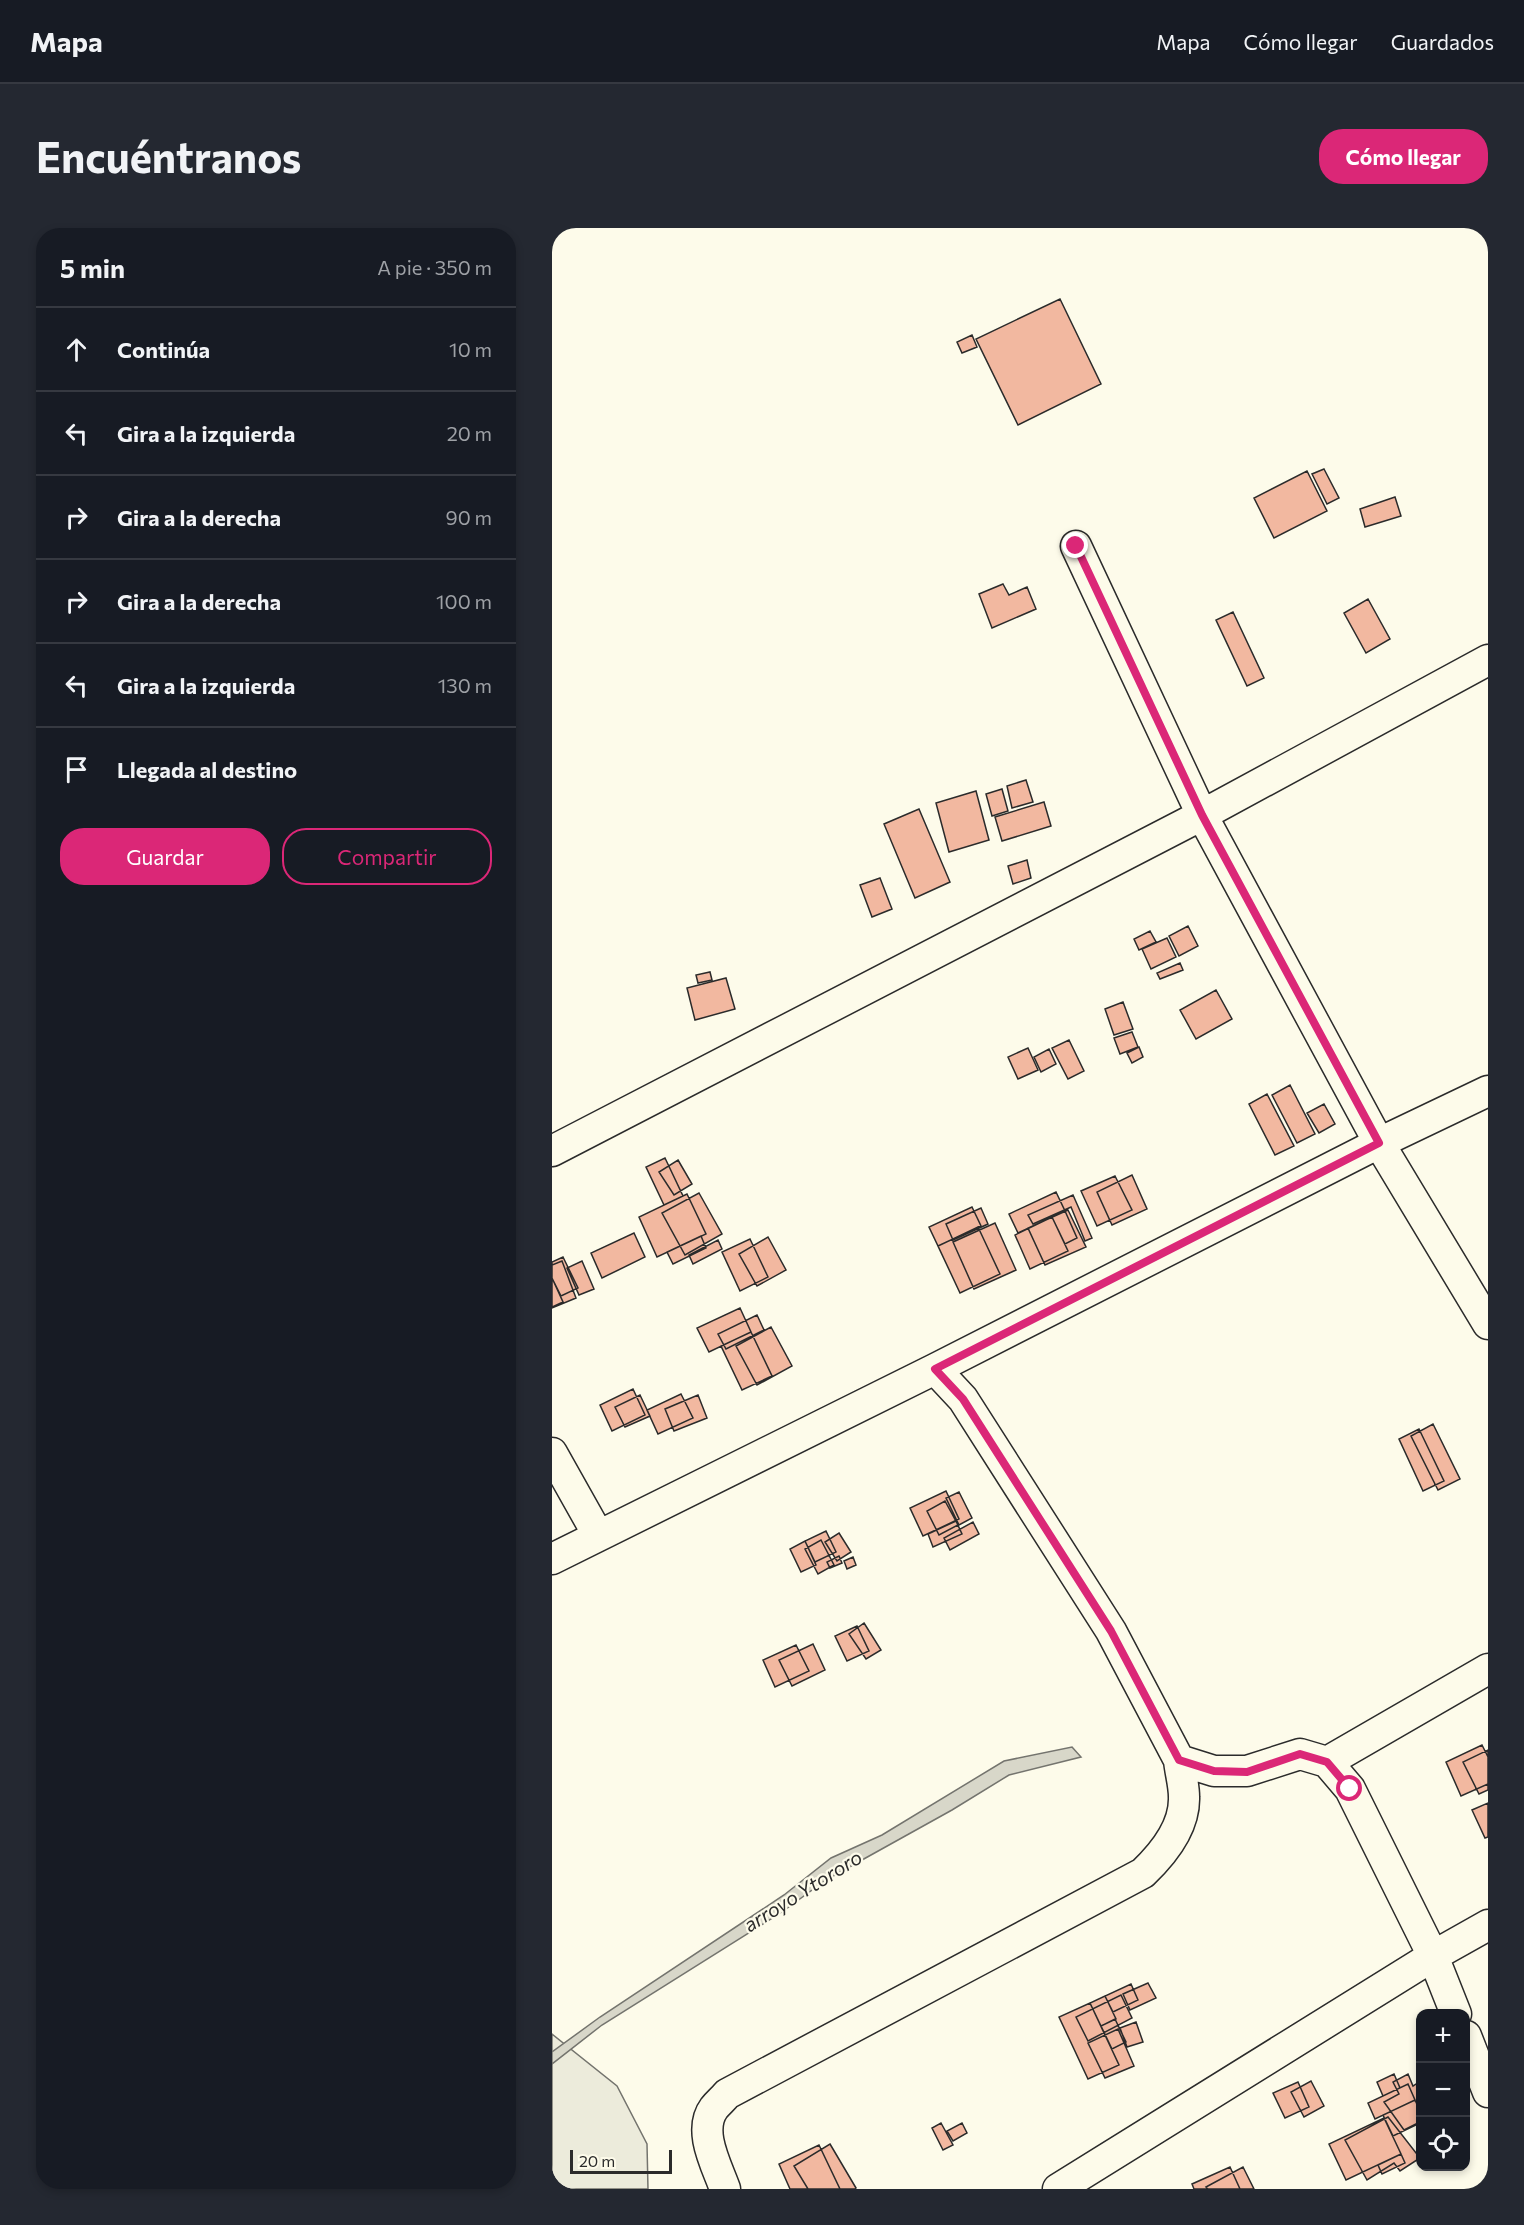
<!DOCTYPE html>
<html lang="es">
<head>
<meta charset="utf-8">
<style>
	:root { --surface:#171b24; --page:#242831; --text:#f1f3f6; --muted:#9ea1a6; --line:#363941; --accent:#db2777 }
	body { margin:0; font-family:Commissioner,sans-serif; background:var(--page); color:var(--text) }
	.controls { position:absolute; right:18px; bottom:18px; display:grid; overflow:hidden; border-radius:12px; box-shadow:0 3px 9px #0003 }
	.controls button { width:54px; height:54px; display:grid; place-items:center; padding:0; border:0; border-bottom:2px solid var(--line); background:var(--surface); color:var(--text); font:30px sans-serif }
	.scale { position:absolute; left:18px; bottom:15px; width:102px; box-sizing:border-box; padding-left:6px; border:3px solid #2b2b2b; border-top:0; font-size:16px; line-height:21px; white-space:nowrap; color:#2b2b2b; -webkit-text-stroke:4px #fdfbea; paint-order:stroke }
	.stop { position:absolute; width:18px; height:18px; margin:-14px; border:4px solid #db2777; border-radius:50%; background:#fff }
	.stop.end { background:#db2777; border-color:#fff; box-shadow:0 2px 6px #0008 }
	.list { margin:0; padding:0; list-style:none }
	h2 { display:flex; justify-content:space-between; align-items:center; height:78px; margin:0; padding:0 24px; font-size:26px }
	h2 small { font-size:20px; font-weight:400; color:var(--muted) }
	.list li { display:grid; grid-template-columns:39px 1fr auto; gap:18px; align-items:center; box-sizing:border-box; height:84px; padding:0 24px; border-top:2px solid var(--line) }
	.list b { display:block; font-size:22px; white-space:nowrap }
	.list em { font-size:20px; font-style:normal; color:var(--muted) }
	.actions { display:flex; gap:12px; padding:18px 24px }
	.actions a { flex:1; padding:14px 0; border:2px solid var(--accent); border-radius:24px; text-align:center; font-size:21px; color:var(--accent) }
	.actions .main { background:var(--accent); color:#fff }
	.icon { flex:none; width:33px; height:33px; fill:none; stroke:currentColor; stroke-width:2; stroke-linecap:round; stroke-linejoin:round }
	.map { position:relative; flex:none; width:936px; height:1961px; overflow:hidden; border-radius:24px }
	header { display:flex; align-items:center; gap:36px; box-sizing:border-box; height:84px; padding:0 30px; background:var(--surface); border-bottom:2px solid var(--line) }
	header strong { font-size:28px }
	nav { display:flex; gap:33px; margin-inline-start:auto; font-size:21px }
	.intro { display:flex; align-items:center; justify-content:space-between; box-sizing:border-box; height:144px; padding:0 36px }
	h1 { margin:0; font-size:42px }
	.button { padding:15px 27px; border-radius:24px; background:var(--accent); color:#fff; font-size:21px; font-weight:700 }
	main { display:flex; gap:36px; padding:0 36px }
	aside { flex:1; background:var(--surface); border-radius:24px; box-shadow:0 3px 9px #0003 }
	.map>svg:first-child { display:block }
	.green { fill:#ecebdb; stroke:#74746e; stroke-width:1.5 }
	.water { fill:#d8d7c9; stroke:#74746e; stroke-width:1.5 }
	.building { fill:#f2b8a0; stroke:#2b2b2b; stroke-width:1.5 }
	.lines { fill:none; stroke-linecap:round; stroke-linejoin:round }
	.minor-casing { stroke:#2b2b2b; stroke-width:33 }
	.minor { stroke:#fdfbea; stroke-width:30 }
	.route { stroke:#db2777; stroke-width:8 }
	.labels { text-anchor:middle; stroke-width:4.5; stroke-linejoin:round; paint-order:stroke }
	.water-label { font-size:20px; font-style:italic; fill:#2b2b2b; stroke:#fdfbea }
</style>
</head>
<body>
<header>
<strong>Mapa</strong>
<nav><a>Mapa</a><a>Cómo llegar</a><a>Guardados</a></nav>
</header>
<div class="intro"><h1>Encuéntranos</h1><a class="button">Cómo llegar</a></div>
<main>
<aside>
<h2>5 min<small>A pie · 350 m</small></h2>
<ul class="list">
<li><svg class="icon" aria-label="ahead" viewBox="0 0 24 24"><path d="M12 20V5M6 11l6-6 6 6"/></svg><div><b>Continúa</b></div><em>10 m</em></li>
<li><svg class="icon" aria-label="left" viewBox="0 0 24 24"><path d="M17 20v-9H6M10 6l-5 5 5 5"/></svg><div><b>Gira a la izquierda</b></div><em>20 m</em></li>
<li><svg class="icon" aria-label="right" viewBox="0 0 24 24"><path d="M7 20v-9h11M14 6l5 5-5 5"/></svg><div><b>Gira a la derecha</b></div><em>90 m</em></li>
<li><svg class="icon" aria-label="right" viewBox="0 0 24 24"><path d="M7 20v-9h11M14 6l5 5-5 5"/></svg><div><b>Gira a la derecha</b></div><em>100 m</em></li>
<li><svg class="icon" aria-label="left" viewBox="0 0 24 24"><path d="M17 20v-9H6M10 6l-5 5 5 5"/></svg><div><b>Gira a la izquierda</b></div><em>130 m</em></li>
<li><svg class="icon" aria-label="arrive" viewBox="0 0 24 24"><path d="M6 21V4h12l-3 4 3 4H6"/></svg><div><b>Llegada al destino</b></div></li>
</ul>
<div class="actions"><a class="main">Guardar</a><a>Compartir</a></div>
</aside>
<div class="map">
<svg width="936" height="1961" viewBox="0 0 936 1961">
	<rect width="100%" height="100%" fill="#fdfbea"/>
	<!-- green -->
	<path class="green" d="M0 1806 65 1858 95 1916 96 1961H0Z"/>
	<!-- water -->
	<path class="water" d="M520 1519 529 1529 457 1547 400 1582 274 1652 230 1684 50 1797 0 1836V1824L48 1789 232 1667 279 1630 330 1607 452 1533Z"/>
	<!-- building -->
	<path class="building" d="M508 71 549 156 466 197 424 111Z
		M420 107 425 119 410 125 405 114Z
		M772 241 787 270 775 276 760 246Z
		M755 243 775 283 722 310 702 270Z
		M843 269 849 288 813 299 808 281Z
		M451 356 457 367 475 359 484 381 440 400 427 366Z
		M816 371 838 411 814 425 792 385Z
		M681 384 712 450 695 458 664 392Z
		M474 552 481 574 460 580 455 558Z
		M450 561 456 583 440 588 434 566Z
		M424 563 437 612 397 624 384 575Z
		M492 574 499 598 450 613 443 589Z
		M367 581 398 654 363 670 332 596Z
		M475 632 479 650 461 656 456 638Z
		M328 650 340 681 320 689 308 657Z
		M636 698 646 718 627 728 617 708Z
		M598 703 604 714 587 722 582 711Z
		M615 710 624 729 599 741 590 721Z
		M628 735 631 742 608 751 605 745Z
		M158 744 160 752 146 755 144 747Z
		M174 750 183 781 143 792 135 760Z
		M664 762 680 791 644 811 628 782Z
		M571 774 581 801 562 807 553 781Z
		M580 804 586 819 568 826 562 810Z
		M517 812 532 843 516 851 500 820Z
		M587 819 591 829 580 835 575 825Z
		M476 820 486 842 466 851 456 829Z
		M497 821 504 836 489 844 482 829Z
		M738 857 763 906 745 915 720 867Z
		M715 866 742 918 723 927 697 876Z
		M772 876 783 896 767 905 755 885Z
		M113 930 131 968 112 977 94 939Z
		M126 932 140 956 122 967 107 944Z
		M580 947 595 981 560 997 545 964Z
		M563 948 580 982 545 998 529 963Z
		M504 964 513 983 466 1005 457 986Z
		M147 965 170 1006 133 1027 110 985Z
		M135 966 154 1006 105 1029 87 989Z
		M521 967 540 1010 533 1013 519 979 481 996 476 987Z
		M420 979 429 998 386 1018 377 999Z
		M429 980 436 996 401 1012 394 996Z
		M516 982 534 1019 493 1037 476 1000Z
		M513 983 525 1010 513 1016 500 989Z
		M500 989 516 1023 478 1041 463 1007Z
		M443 995 464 1042 422 1061 401 1014Z
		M426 999 448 1046 408 1065 386 1018Z
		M82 1005 93 1029 50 1050 39 1025Z
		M149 1008 154 1020 121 1036 115 1024Z
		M216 1009 234 1042 205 1058 187 1026Z
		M198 1011 216 1049 188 1063 170 1024Z
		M166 1012 170 1021 141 1036 137 1027Z
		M11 1029 26 1060 9 1068 0 1050V1034Z
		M10 1033 24 1070 0 1080V1037Z
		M30 1033 42 1061 27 1067 15 1040Z
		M0 1050 11 1074 0 1079Z
		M188 1080 199 1104 157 1124 145 1100Z
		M205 1087 212 1102 174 1121 166 1106Z
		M219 1099 240 1138 205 1157 184 1118Z
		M199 1104 220 1148 190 1162 169 1118Z
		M81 1161 93 1187 60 1203 48 1177Z
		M129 1166 141 1190 106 1206 95 1182Z
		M88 1167 98 1188 73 1199 63 1179Z
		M146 1167 155 1190 122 1203 113 1181Z
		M881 1196 908 1251 886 1262 859 1208Z
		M867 1201 892 1253 871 1263 847 1211Z
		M394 1263 407 1291 371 1308 358 1280Z
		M407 1264 420 1290 407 1297 394 1270Z
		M393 1273 406 1297 387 1307 375 1283Z
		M404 1293 410 1306 381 1319 376 1306Z
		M421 1294 427 1306 398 1322 392 1310Z
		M274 1303 284 1324 263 1334 253 1313Z
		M287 1305 299 1324 285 1333 273 1314Z
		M269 1312 282 1337 266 1346 253 1321Z
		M253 1313 264 1337 249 1344 238 1321Z
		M287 1328 290 1335 278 1340 275 1334Z
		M301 1329 304 1337 295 1341 292 1333Z
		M312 1395 329 1422 314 1431 297 1406Z
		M305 1398 317 1423 295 1433 283 1408Z
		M261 1416 273 1442 240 1458 227 1432Z
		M244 1417 257 1443 223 1459 211 1432Z
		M930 1517 936 1529V1556L909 1568 894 1534Z
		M936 1522V1562L927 1566 911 1534Z
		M936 1575V1609L933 1610 920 1582Z
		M596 1755 604 1770 578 1782 571 1766Z
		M579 1756 586 1772 561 1784 553 1768Z
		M569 1767 580 1790 536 1813 524 1789Z
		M553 1768 564 1791 549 1798 538 1775Z
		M538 1775 567 1837 536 1851 507 1789Z
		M563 1791 574 1814 560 1821 549 1798Z
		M584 1794 591 1814 575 1819 568 1800Z
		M566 1801 582 1838 553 1850 536 1815Z
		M842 1846 848 1860 831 1868 825 1854Z
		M856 1846 861 1858 867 1854 868 1856V1894L852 1902 832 1874 847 1866 841 1854Z
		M759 1853 772 1878 752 1889 739 1864Z
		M746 1854 757 1879 733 1890 721 1865Z
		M856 1856 863 1872 823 1891 816 1875Z
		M863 1872 868 1883V1895L841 1908 831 1887Z
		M836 1889 868 1930 848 1943 842 1935 815 1952 793 1912Z
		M832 1890 849 1926 794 1952 777 1916Z
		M389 1895 401 1917 391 1922 380 1900Z
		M410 1895 415 1905 401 1913 395 1903Z
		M278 1916 304 1960 303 1961H256L242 1938Z
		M267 1917 288 1961H238L227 1936Z
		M849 1926 853 1935 830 1946 826 1937Z
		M678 1939 688 1961H642L640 1956Z
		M691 1939 702 1961H656L654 1959Z"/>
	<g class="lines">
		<defs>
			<path id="minor" d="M524 318 650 587 827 915 936 1096
				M0 923 650 587 936 432
				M383 1141 411 1171 559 1403 627 1532 662 1543H695L748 1526 775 1534 798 1561 881 1728 904 1786
				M0 1225 46 1307
				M0 1331 383 1141 827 915 936 863
				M775 1534 936 1441
				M914 1808 936 1864
				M173 1961C165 1938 145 1903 162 1880 166 1875 171 1871 175 1866L591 1645C612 1625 633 1598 632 1569 632 1556 628 1544 627 1532
				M506 1961 881 1728 936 1697"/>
		</defs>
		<!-- minor casing -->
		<use href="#minor" class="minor-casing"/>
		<!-- minor -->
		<use href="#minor" class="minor"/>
	</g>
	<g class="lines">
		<!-- route -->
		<path class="route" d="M524 318 650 587 827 915 383 1141 411 1171 559 1403 627 1532 662 1543 695 1544 748 1526 775 1534 798 1561"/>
	</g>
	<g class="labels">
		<!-- water labels -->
		<g class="water-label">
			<text transform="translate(251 1663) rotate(-32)" y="7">arroyo Ytororo</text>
		</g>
	</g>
</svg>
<div class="controls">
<button>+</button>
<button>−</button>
<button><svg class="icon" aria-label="locate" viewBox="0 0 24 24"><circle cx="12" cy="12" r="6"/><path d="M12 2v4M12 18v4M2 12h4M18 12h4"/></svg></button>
</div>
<div class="scale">20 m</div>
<div class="stop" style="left:798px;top:1561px"></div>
<div class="stop end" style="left:524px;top:318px"></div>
</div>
</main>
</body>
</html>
